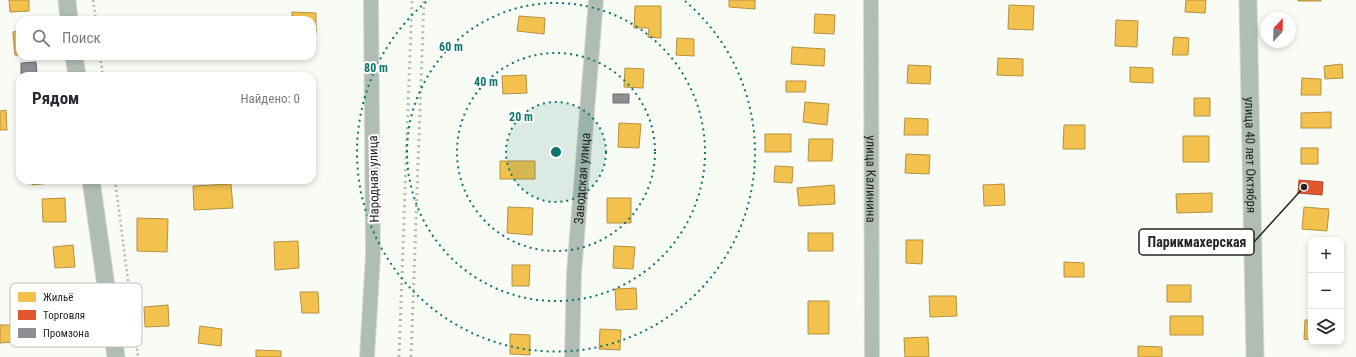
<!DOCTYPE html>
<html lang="ru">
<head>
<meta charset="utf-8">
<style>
	:root { --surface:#fff; --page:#f7f7f7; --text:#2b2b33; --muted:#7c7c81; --line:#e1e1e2 }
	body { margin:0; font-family:"Roboto Condensed",sans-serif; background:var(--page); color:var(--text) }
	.controls { position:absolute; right:12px; bottom:12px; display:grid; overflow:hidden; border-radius:8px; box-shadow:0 2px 6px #0003 }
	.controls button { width:36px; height:36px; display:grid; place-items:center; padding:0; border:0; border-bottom:1px solid var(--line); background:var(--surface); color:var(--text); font:20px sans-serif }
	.compass { position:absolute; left:1260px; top:12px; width:36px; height:36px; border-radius:50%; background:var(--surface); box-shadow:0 2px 6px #0003; rotate:22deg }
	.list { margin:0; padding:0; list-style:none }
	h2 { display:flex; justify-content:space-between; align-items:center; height:52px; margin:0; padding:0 16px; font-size:17px }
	h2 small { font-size:13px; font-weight:400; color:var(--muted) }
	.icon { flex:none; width:22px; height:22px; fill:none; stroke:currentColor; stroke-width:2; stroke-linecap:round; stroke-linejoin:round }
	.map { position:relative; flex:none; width:1356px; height:357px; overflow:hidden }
	.search { position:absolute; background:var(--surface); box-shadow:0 2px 6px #0003; left:16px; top:16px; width:300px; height:44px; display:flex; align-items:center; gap:10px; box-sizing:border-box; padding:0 14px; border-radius:12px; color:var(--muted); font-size:15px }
	.panel { position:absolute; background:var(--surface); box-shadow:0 2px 6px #0003; left:16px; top:72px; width:300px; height:112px; border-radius:12px }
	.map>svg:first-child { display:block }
	.homes { fill:#f2c14e; stroke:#b49240 }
	.shops { fill:#e4572e; stroke:#aa482a }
	.industry { fill:#8d8d92; stroke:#6d6e70 }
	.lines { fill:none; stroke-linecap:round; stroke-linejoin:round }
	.minor-casing { stroke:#d6d9d3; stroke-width:16 }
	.tertiary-casing { stroke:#d6d9d3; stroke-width:19 }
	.path { stroke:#b1bbb2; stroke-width:2.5; stroke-dasharray:2 3; stroke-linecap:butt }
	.minor { stroke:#afbdb3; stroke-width:14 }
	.tertiary { stroke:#afbdb3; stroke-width:17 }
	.rail { stroke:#b2bbb3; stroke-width:3; stroke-dasharray:2 4; stroke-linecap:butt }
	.ring { fill:none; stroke:#0f766e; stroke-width:2; stroke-dasharray:2 4 }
	.labels { text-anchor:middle; stroke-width:4; stroke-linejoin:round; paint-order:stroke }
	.street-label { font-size:13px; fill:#232621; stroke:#fff }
	.key { fill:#fff; stroke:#bdbebc; stroke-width:1 }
	.key-label { font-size:11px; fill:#232621 }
	.centre { fill:#0f766e; stroke:#fff; stroke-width:2 }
	.ring-label { font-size:12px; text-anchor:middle; font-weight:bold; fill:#0f766e; stroke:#fff; stroke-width:4; stroke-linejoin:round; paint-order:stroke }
	.leader { fill:none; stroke:#232621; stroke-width:1.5 }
	.callout-dot { fill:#232621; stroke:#fff; stroke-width:1.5 }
	.callout { fill:#fff; stroke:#232621; stroke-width:1.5 }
	.callout-label { font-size:14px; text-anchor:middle; font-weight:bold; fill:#232621 }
</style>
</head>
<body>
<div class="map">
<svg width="1356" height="357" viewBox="0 0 1356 357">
	<rect width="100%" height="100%" fill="#f8fcf4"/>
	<!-- homes -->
	<path class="homes" d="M9 0H29V11L10 12Z
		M729 0H755V9L729 7Z
		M1186 0H1206L1205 13 1185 12Z
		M1298 0H1321V1H1298Z
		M1009 5 1034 6 1033 30 1008 29Z
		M635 6H661V38L648 37 649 28H634Z
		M292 12 316 13V33H312V20H292Z
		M815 14 835 15 834 34 814 33Z
		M519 16 545 18 544 34 517 31Z
		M1116 20 1138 21 1137 47 1115 46Z
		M20 31V55H15L13 32Z
		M1174 37 1189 38 1188 55H1172Z
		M677 38 694 39V56L676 55Z
		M792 47 825 49 824 66 791 64Z
		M998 58 1023 59V76L997 75Z
		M1342 64 1343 78 1325 79 1324 66Z
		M908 65 931 66 930 84 907 83Z
		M1130 67 1153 68V83L1130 82Z
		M625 68 644 69 643 88 624 87Z
		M526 75 527 93 503 94 502 76Z
		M1302 78 1321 79V95H1301Z
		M786 81H806L805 92H786Z
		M312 83H313L314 108H312Z
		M1194 98H1210V116H1194Z
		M805 102 829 104 827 125 803 122Z
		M6 110 7 130H0V111Z
		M1331 112V128H1301V113Z
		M905 118 928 119V135H904Z
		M619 123 641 124 639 148 618 147Z
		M1064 125H1085V149H1063Z
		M765 134H791V152H765Z
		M1183 136H1209V162H1183Z
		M809 139H833L832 161H808Z
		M1301 148H1318V164H1301Z
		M906 154 930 155 929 174 905 173Z
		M500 161H535V179H500Z
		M775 166 793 167 792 183 774 182Z
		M31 180H49L50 183 32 185Z
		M231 184 233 208 194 210 193 186Z
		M1004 184 1005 205 984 206 983 185Z
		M834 185 835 204 799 206 797 188Z
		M1212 193V212L1177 213 1176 194Z
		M65 198 66 222H43L42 199Z
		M607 198H631V223H607Z
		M508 207 533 208 532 235 507 233Z
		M1304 207 1329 209 1327 231 1302 229Z
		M137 218 168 219 167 252 137 251Z
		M808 233H833V251H808Z
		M906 240H923L922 264 906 263Z
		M298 241 299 268 275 270 274 242Z
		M73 245 75 267 55 268 53 247Z
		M614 246 635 247 633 269 613 268Z
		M1064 262 1084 263V277H1064Z
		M512 265H530L529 286H512Z
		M1309 271H1311V293H1309Z
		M1167 285H1191V302H1167Z
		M636 288 637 309 616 310 615 289Z
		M300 292H318L319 313H302Z
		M929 296H956L957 316 930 317Z
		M808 301H829V334H808Z
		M168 305 169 326 145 327 144 307Z
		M1170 316H1203V335H1170Z
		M1305 320H1311V340L1304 339Z
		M0 325H14V342L0 343Z
		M200 326 222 329 221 346 198 343Z
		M600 329 621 330 620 350 599 349Z
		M510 334 530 335V355L510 354Z
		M928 337 929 357H905L904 338Z
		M1138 346 1162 347V357H1138Z
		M256 350 281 351V357H256Z"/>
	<!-- shops -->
	<path class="shops" d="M1299 180 1323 182 1322 195 1298 193Z"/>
	<!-- industry -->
	<path class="industry" d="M36 62 37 73 21 74V63Z
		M613 94H629V103H613Z"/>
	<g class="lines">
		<defs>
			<g id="minor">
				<path id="s1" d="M871 0 872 357"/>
				<path d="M367 357 373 255 371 0"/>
				<path id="s2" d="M572 357 574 273 596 0"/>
			</g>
			<g id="tertiary">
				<path d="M67 0 69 20"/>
				<path id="s3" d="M1248 0 1255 357"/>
				<path d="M74 56 77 76"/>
				<path d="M91 180 116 357"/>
			</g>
		</defs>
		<!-- minor casing -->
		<use href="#minor" class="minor-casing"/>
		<!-- tertiary casing -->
		<use href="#tertiary" class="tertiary-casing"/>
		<!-- path -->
		<path class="path" d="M93 0 96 20
			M100 56 103 76
			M115 180 138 357"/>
		<!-- minor -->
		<use href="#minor" class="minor"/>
		<!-- tertiary -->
		<use href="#tertiary" class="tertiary"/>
		<!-- rail -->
		<path class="rail" d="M399 357 412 0
			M411 357 424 0"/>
	</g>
	<!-- distance rings -->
	<circle cx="556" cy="152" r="50" fill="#0f766e" fill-opacity=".12"/>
	<g class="ring">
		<circle cx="556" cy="152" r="50"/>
		<circle cx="556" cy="152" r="99"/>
		<circle cx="556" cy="152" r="149"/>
		<path d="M685 1A199 199 0 1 1 427 1"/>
	</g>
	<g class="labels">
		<!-- street labels -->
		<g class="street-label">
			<text dy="5" stroke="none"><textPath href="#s3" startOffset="155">улица 40 лет Октября</textPath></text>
			<text dy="5" stroke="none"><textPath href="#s2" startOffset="179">Заводская улица</textPath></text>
			<text dy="5" stroke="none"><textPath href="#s1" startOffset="179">улица Калинина</textPath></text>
			<text transform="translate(373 179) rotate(-91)" y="5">Народная улица</text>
		</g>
	</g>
	<!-- legend -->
	<rect x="10" y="283" width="132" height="64" rx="6" class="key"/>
	<rect x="18" y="292" width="18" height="10" fill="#f2c14e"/>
	<rect x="18" y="310" width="18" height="10" fill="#e4572e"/>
	<rect x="18" y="328" width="18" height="10" fill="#8d8d92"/>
	<g class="key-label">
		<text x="43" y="301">Жильё</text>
		<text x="43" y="319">Торговля</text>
		<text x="43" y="337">Промзона</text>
	</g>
	<circle cx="556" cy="152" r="6" class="centre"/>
	<g class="ring-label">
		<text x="451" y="51">60 m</text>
		<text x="376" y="72">80 m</text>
		<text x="486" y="86">40 m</text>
		<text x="521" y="121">20 m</text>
	</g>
	<!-- callouts -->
	<path class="leader" d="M1304 187L1254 242"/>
	<circle class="callout-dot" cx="1304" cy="187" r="4"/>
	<rect class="callout" x="1139" y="229" width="115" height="26" rx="4"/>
	<g class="callout-label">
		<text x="1197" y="247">Парикмахерская</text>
	</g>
</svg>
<div class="controls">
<button>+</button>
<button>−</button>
<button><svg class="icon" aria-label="layers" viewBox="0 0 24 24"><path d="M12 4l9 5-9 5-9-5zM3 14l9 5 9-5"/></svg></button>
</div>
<svg class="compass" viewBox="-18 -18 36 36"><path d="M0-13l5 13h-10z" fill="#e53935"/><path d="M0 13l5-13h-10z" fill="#7c7c81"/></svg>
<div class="search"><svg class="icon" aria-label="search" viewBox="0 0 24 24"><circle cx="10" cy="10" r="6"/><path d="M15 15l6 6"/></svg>Поиск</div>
<section class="panel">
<h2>Рядом<small>Найдено: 0</small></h2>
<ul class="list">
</ul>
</section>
</div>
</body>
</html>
